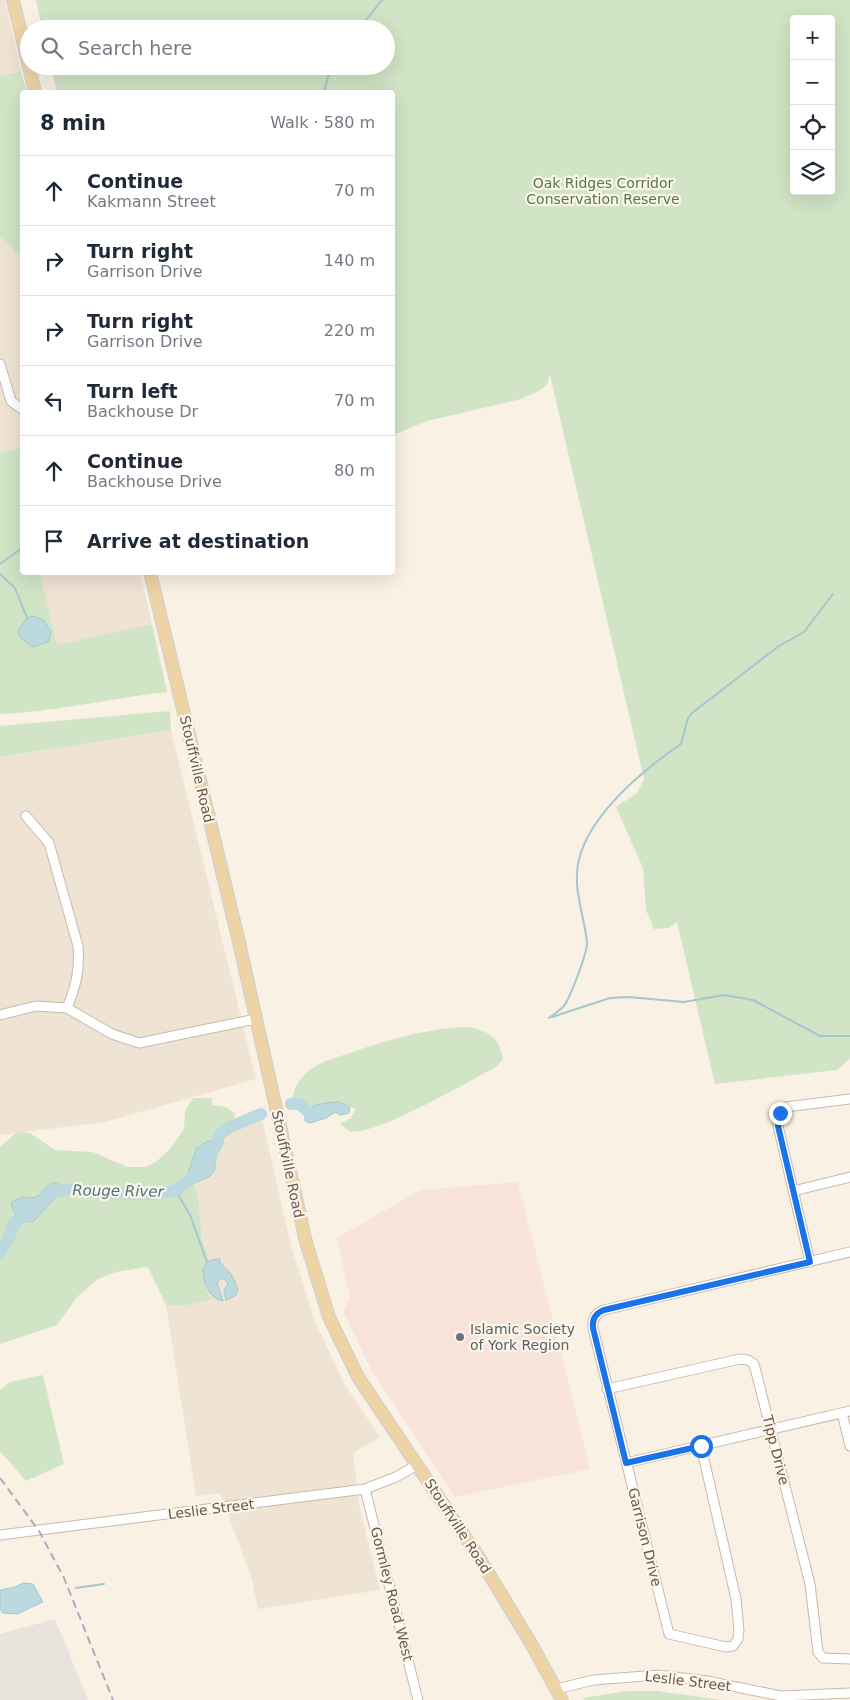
<!DOCTYPE html>
<html lang="en">
<head>
<meta charset="utf-8">
<style>
	:root { --surface:#fff; --page:#f6f6f7; --text:#1f2937; --muted:#747a83; --line:#e0e1e3 }
	body { margin:0; font-family:"DejaVu Sans",sans-serif; background:var(--page); color:var(--text) }
	.controls { position:absolute; right:15px; top:15px; display:grid; overflow:hidden; border-radius:5px; box-shadow:0 5px 20px #0002 }
	.controls button { width:45px; height:45px; display:grid; place-items:center; padding:0; border:0; border-bottom:1px solid var(--line); background:var(--surface); color:var(--text); font:25px sans-serif }
	.stop { position:absolute; width:15px; height:15px; margin:-11px; border:4px solid #1a73e8; border-radius:50%; background:#fff }
	.stop.end { background:#1a73e8; border-color:#fff; box-shadow:0 1px 5px #0008 }
	.list { margin:0; padding:0; list-style:none }
	h2 { display:flex; justify-content:space-between; align-items:center; height:65px; margin:0; padding:0 20px; font-size:21px }
	h2 small { font-size:16px; font-weight:400; color:var(--muted) }
	.list li { display:grid; grid-template-columns:32px 1fr auto; gap:15px; align-items:center; box-sizing:border-box; height:70px; padding:0 20px; border-top:1px solid var(--line) }
	.list b { display:block; font-size:19px; white-space:nowrap }
	.list p { margin:0; font-size:16px; white-space:nowrap; color:var(--muted) }
	.list em { font-size:16px; font-style:normal; color:var(--muted) }
	.icon { flex:none; width:28px; height:28px; fill:none; stroke:currentColor; stroke-width:2; stroke-linecap:round; stroke-linejoin:round }
	.map { position:relative; flex:none; width:850px; height:1700px; overflow:hidden }
	.search { position:absolute; background:var(--surface); box-shadow:0 5px 20px #0002; left:20px; top:20px; width:375px; height:55px; display:flex; align-items:center; gap:12px; box-sizing:border-box; padding:0 18px; border-radius:28px; color:var(--muted); font-size:19px }
	.panel { position:absolute; background:var(--surface); box-shadow:0 5px 20px #0002; left:20px; top:90px; width:375px; height:485px; border-radius:5px }
	.map>svg:first-child { display:block }
	.residential { fill:#efe3d4 }
	.commercial { fill:#f7e3da }
	.industrial { fill:#e9e3de }
	.green { fill:#d1e4c5; fill-rule:evenodd }
	.water { fill:#bcd9df; stroke:#a4c8cf }
	.lines { fill:none; stroke-linecap:round; stroke-linejoin:round }
	.stream { stroke:#a4c8cf; stroke-width:2 }
	.river { stroke:#bcd9df; stroke-width:12 }
	.minor-casing { stroke:#c8b9ad; stroke-width:11 }
	.major-casing { stroke:#d6d1cd; stroke-width:14 }
	.minor { stroke:#fff; stroke-width:9 }
	.major { stroke:#eed4a5; stroke-width:11 }
	.rail { stroke:#b4a5c0; stroke-width:2; stroke-dasharray:8 5; stroke-linecap:butt }
	.route { stroke:#1a73e8; stroke-width:6 }
	.worship-dot { fill:#6b7280; stroke:#fcf5ea; stroke-width:2 }
	.labels { text-anchor:middle; stroke-width:4.5; stroke-linejoin:round; paint-order:stroke }
	.park-label { font-size:14px; fill:#57774b; stroke:#fcf5ea }
	.street-label { font-size:14px; fill:#6d594e; stroke:#fcf5ea }
	.worship-label { font-size:14px; fill:#5b616d; stroke:#fcf5ea; text-anchor:start }
	.water-label { font-size:15px; font-style:italic; fill:#4b747e; stroke:#fcf5ea }
</style>
</head>
<body>
<div class="map">
<svg width="850" height="1700" viewBox="0 0 850 1700">
	<rect width="100%" height="100%" fill="#f9f1e4"/>
	<!-- residential -->
	<path class="residential" d="M0 0H5L21 71 0 76Z
		M0 237 22 258V448L0 452Z
		M40 573H140L152 624 57 646Z
		M171 730 256 1079 105 1122 0 1135V757Z
		M261 1114 291 1246 315 1322 345 1385 380 1437 353 1453 360 1509 380 1590 258 1609 252 1579 220 1493 196 1496 166 1305H187L206 1290 205 1265 211 1264 202 1239 198 1196 190 1181 215 1170 214 1159 220 1148 219 1135 230 1127Z"/>
	<!-- commercial -->
	<path class="commercial" d="M518 1182 590 1469 455 1497 371 1369 343 1311 350 1298 337 1238 420 1190Z"/>
	<!-- industrial -->
	<path class="industrial" d="M55 1619 88 1700H0V1634Z"/>
	<!-- green -->
	<path class="green" d="M36 0H850V1059L837 1070 715 1084 677 922 669 928 654 929 646 910 643 868 616 807 637 793 644 779 550 375 547 384 541 390 518 400 427 421 393 435 392 92H57L51 66H386V29H42ZM794 19H831V191H794Z
		M21 71 27 92H22V258L0 237V76Z
		M22 448V572L40 573 57 645 152 624 167 692C111 698 56 712 0 714V452Z
		M170 711 171 730 0 757V726Z
		M466 1027C487 1030 499 1036 503 1059L496 1067C471 1080 372 1138 350 1131 346 1130 343 1126 340 1124L351 1118 356 1109C338 1100 321 1101 303 1111L292 1100C294 1087 300 1077 311 1069 325 1060 342 1056 358 1050 394 1038 427 1029 466 1027Z
		M193 1098H212V1105L226 1107 235 1113 234 1124 217 1138 194 1150 198 1162 190 1176 198 1196 202 1239 211 1264 205 1265 206 1290 212 1299 187 1305H166L148 1267 116 1272 98 1279 78 1296 57 1325 0 1344V1147L17 1132 30 1133 55 1150 92 1152 128 1167H146L157 1161 170 1149 184 1129 185 1111Z
		M43 1375 64 1464 26 1481 0 1451V1390L10 1382Z
		M628 1691H657L722 1700H584L583 1698Z"/>
	<!-- water -->
	<path class="water" d="M33 616 44 620 51 632 48 642 32 647 20 637 18 631 27 618Z
		M339 1102 350 1107 349 1113 340 1115 335 1112 326 1118 310 1123 305 1121C302 1103 327 1103 339 1102Z
		M208 1141 219 1142C221 1152 213 1159 215 1170L209 1177 195 1183 190 1181 188 1174 196 1149Z
		M52 1183H58L62 1190 33 1222 18 1221 11 1203 22 1197C45 1201 37 1191 52 1183Z
		M215 1259H220V1263C229 1270 235 1279 238 1290L235 1296 226 1300 224 1292 228 1283 225 1280 221 1278 217 1282 223 1301C207 1297 204 1283 203 1269L207 1262Z
		M23 1583 33 1584 43 1602 17 1614 3 1613 0 1609V1590L15 1587Z"/>
	<g class="lines">
		<!-- stream -->
		<path class="stream" d="M359 29 382 0
			M324 92 331 66
			M0 564 22 548
			M0 574 15 588 27 618
			M552 1017 610 998 628 997 684 1002 724 995 753 1000 820 1036H850
			M549 1018C554 1014 560 1010 564 1006 570 998 588 951 587 942 584 914 572 888 579 859 591 813 643 770 681 744L688 718 692 713 779 646 804 632 833 594
			M176 1191 190 1215 207 1262
			M76 1588 104 1584"/>
		<!-- river -->
		<path class="river" d="M291 1104H300L307 1111
			M47 1196 52 1192 73 1189 101 1193 154 1194 175 1191 204 1169 218 1142 219 1135 230 1127 261 1114
			M0 1252 9 1238 13 1225 30 1211"/>
		<defs>
			<path id="minor" d="M0 364 11 401 22 409
				M26 816 49 843 78 946C80 970 76 986 67 1008
				M0 1015 36 1006 67 1008 112 1034 139 1043 256 1019
				M793 1191 850 1177
				M810 1262 778 1126V1116L786 1107 850 1099
				M607 1389 740 1359 748 1360 754 1364 810 1584 818 1652 823 1658 850 1659
				M842 1413 850 1446
				M701 1446 736 1599 739 1630 738 1639 733 1646 726 1647 669 1634 593 1328C592 1319 596 1313 604 1310L850 1252
				M626 1463 850 1411
				M365 1489 418 1700
				M0 1535 365 1489 396 1477 417 1465
				M556 1689 594 1680 658 1675 707 1681 781 1696 850 1693"/>
			<path id="major" d="M13 0 35 92
				M150 572 238 938 306 1242 329 1317 358 1377 480 1559 533 1647 562 1700"/>
		</defs>
		<!-- minor casing -->
		<use href="#minor" class="minor-casing"/>
		<!-- major casing -->
		<use href="#major" class="major-casing"/>
		<!-- minor -->
		<use href="#minor" class="minor"/>
		<!-- major -->
		<use href="#major" class="major"/>
		<!-- rail -->
		<path class="rail" d="M0 1478 39 1531 64 1578 113 1700"/>
	</g>
	<g class="lines">
		<!-- route -->
		<path class="route" d="M701 1446 626 1463 593 1328C592 1319 596 1313 604 1310L810 1262 778 1126 780 1113"/>
	</g>
	<!-- markers -->
	<circle class="worship-dot" cx="460" cy="1337" r="5"/>
	<g class="labels">
		<!-- park labels -->
		<g class="park-label">
			<text x="603" y="188">Oak Ridges Corridor<tspan x="603" dy="16">Conservation Reserve</tspan></text>
		</g>
		<!-- street labels -->
		<g class="street-label">
			<text transform="translate(197 769) rotate(77)" y="5">Stouffville Road</text>
			<text transform="translate(288 1164) rotate(78)" y="5">Stouffville Road</text>
			<text transform="translate(776 1450) rotate(76)" y="5">Tipp Drive</text>
			<text transform="translate(211 1509) rotate(-7)" y="5">Leslie Street</text>
			<text transform="translate(458 1526) rotate(57)" y="5">Stouffville Road</text>
			<text transform="translate(645 1537) rotate(76)" y="5">Garrison Drive</text>
			<text transform="translate(392 1594) rotate(76)" y="5">Gormley Road West</text>
			<text transform="translate(688 1681) rotate(7)" y="5">Leslie Street</text>
		</g>
		<!-- worship labels -->
		<g class="worship-label">
			<text x="470" y="1334">Islamic Society<tspan x="470" dy="16">of York Region</tspan></text>
		</g>
		<!-- water labels -->
		<g class="water-label">
			<text transform="translate(118 1191) rotate(1)" y="5">Rouge River</text>
		</g>
	</g>
</svg>
<div class="controls">
<button>+</button>
<button>−</button>
<button><svg class="icon" aria-label="locate" viewBox="0 0 24 24"><circle cx="12" cy="12" r="6"/><path d="M12 2v4M12 18v4M2 12h4M18 12h4"/></svg></button>
<button><svg class="icon" aria-label="layers" viewBox="0 0 24 24"><path d="M12 4l9 5-9 5-9-5zM3 14l9 5 9-5"/></svg></button>
</div>
<div class="stop" style="left:701px;top:1446px"></div>
<div class="stop end" style="left:780px;top:1113px"></div>
<div class="search"><svg class="icon" aria-label="search" viewBox="0 0 24 24"><circle cx="10" cy="10" r="6"/><path d="M15 15l6 6"/></svg>Search here</div>
<section class="panel">
<h2>8 min<small>Walk · 580 m</small></h2>
<ul class="list">
<li><svg class="icon" aria-label="ahead" viewBox="0 0 24 24"><path d="M12 20V5M6 11l6-6 6 6"/></svg><div><b>Continue</b><p>Kakmann Street</p></div><em>70 m</em></li>
<li><svg class="icon" aria-label="right" viewBox="0 0 24 24"><path d="M7 20v-9h11M14 6l5 5-5 5"/></svg><div><b>Turn right</b><p>Garrison Drive</p></div><em>140 m</em></li>
<li><svg class="icon" aria-label="right" viewBox="0 0 24 24"><path d="M7 20v-9h11M14 6l5 5-5 5"/></svg><div><b>Turn right</b><p>Garrison Drive</p></div><em>220 m</em></li>
<li><svg class="icon" aria-label="left" viewBox="0 0 24 24"><path d="M17 20v-9H6M10 6l-5 5 5 5"/></svg><div><b>Turn left</b><p>Backhouse Dr</p></div><em>70 m</em></li>
<li><svg class="icon" aria-label="ahead" viewBox="0 0 24 24"><path d="M12 20V5M6 11l6-6 6 6"/></svg><div><b>Continue</b><p>Backhouse Drive</p></div><em>80 m</em></li>
<li><svg class="icon" aria-label="arrive" viewBox="0 0 24 24"><path d="M6 21V4h12l-3 4 3 4H6"/></svg><div><b>Arrive at destination</b></div></li>
</ul>
</section>
</div>
</body>
</html>
